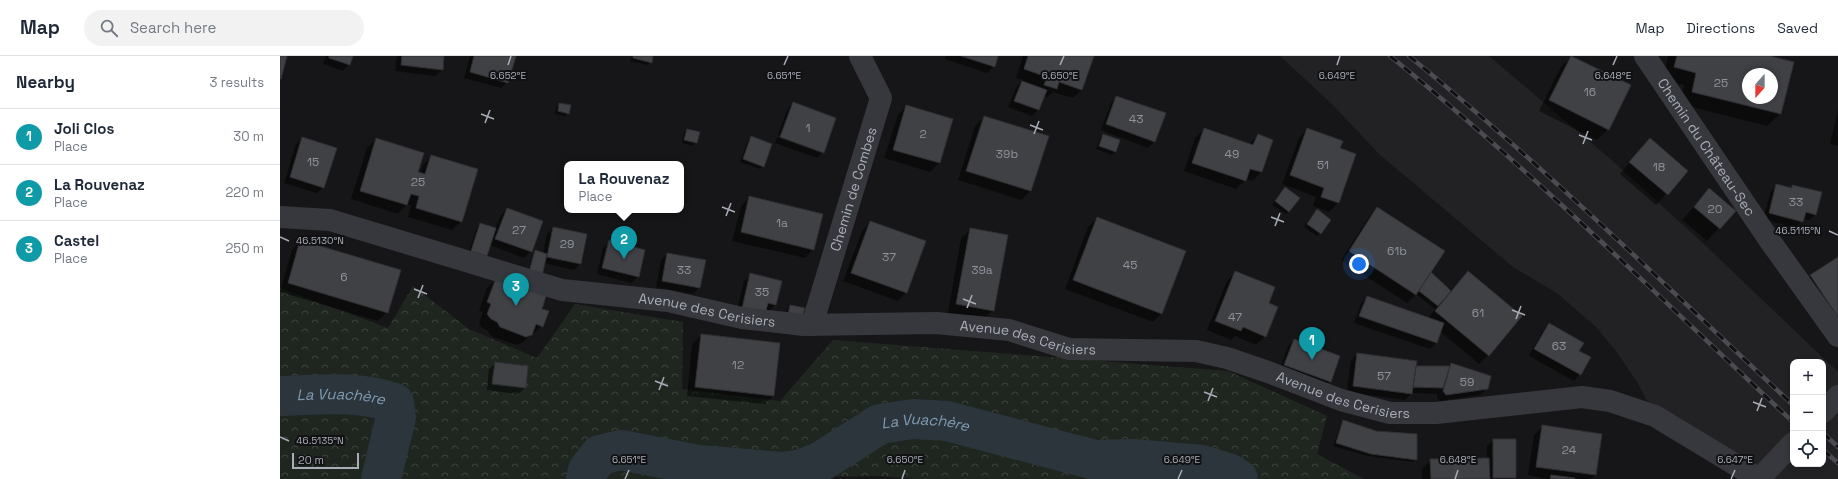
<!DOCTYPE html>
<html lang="en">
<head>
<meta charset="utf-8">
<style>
	:root { --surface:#fff; --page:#f2f2f3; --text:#1f2937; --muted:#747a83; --line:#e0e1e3; --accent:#7e6636 }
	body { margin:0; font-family:"Space Grotesk",sans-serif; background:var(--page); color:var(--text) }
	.controls { position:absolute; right:12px; bottom:12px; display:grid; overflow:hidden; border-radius:8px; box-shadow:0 2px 6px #0003 }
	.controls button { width:36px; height:36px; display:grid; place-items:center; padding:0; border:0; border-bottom:1px solid var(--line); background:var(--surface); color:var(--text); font:20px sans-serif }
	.compass { position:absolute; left:1462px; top:12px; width:36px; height:36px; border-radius:50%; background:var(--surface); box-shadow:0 2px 6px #0003; rotate:201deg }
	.scale { position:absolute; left:12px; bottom:10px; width:67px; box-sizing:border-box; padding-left:4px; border:2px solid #a8adb8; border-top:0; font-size:11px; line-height:14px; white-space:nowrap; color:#a8adb8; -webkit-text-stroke:3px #111113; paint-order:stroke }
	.you { position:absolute; left:1079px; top:208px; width:14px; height:14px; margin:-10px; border:3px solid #fff; border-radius:50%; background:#1a73e8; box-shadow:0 0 0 6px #1a73e833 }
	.badge { display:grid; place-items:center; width:26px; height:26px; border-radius:50%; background:var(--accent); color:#fff; font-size:13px; font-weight:700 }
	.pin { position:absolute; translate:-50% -33px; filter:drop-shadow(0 1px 2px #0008) }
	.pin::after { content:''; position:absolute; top:21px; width:14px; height:12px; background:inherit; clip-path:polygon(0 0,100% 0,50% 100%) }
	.popup { position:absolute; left:284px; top:105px; width:120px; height:52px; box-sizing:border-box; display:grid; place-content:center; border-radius:8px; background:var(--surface); filter:drop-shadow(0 1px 3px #0005); font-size:13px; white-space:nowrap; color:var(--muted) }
	.popup b { font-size:15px; color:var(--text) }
	.popup::after { content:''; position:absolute; left:50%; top:100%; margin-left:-8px; border:8px solid transparent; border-top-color:var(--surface) }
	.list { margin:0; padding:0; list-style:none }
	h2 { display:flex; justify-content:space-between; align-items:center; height:52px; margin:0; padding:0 16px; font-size:17px }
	h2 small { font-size:13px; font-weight:400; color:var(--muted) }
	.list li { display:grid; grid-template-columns:26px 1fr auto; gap:12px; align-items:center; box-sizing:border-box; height:56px; padding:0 16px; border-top:1px solid var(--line) }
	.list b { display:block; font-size:15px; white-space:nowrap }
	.list p { margin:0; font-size:13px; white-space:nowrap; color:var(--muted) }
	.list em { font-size:13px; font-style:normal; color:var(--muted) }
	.icon { flex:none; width:22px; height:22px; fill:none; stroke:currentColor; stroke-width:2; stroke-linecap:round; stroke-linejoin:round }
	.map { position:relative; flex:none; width:1558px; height:423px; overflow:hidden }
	header { display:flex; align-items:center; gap:24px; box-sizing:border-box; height:56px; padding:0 20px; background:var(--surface); border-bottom:1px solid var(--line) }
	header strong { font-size:19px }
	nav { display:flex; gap:22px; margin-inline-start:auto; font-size:14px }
	.search { width:280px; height:36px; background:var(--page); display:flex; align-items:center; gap:10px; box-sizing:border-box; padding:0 14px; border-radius:22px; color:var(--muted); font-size:15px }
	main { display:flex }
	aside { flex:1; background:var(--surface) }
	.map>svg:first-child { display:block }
	.built { fill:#222225; fill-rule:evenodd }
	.forest { fill:url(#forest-crowns) }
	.shadow { fill:#0007; fill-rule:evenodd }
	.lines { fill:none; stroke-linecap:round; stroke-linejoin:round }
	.river { stroke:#2c353c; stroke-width:40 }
	.building { fill:#404145; stroke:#303034; fill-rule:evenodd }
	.minor { stroke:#37383d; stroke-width:22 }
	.rail-casing { stroke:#4a4c52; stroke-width:4.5 }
	.rail { stroke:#111113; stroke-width:3; stroke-dasharray:9; stroke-linecap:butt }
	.ticks { fill:none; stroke:#a8adb8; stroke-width:1.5 }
	.labels { text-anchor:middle; stroke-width:4; stroke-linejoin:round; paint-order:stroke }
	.number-label { font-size:12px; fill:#8e929b }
	.street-label { font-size:14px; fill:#a8adb8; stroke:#111113 }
	.water-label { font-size:15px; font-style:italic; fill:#7f9bb3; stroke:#111113 }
	.ticks-label { font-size:10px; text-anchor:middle; fill:#a8adb8; stroke:#111113; stroke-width:4; stroke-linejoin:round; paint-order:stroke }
</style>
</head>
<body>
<header>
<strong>Map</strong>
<div class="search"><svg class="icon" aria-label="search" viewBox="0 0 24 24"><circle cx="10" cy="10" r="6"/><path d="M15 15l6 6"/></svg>Search here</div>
<nav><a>Map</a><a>Directions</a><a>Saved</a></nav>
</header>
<main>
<aside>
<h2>Nearby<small>3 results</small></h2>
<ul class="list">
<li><span class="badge" style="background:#0f9aa8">1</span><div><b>Joli Clos</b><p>Place</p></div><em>30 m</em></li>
<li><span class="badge" style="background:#0f9aa8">2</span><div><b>La Rouvenaz</b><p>Place</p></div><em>220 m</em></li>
<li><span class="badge" style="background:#0f9aa8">3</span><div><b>Castel</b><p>Place</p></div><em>250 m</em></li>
</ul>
</aside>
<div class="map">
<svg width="1558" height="423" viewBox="0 0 1558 423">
	<defs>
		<pattern id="forest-crowns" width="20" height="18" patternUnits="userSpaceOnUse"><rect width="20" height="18" fill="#1e261f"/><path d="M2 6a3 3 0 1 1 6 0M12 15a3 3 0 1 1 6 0" fill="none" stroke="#3c433d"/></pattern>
	</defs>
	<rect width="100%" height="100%" fill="#161618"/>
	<!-- built -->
	<path class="built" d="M1000 0H1209L1335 107 1426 190 1558 316V423H1479L1370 350 1357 326 1336 295 1315 270 1278 238 1233 211 1099 98 1053 49ZM1513 306H1543V408H1513Z"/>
	<!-- forest -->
	<path class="forest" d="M133 230 189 273 257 302 295 248 403 266 402 333 500 345 553 284 948 315 1047 360 1037 398 1084 423H635L602 420 395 423H0V232L108 272Z"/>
	<!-- shadow -->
	<path class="shadow" d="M46 0H72L69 8 63 15 43 8Z
		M117 0H163L162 14 155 20 115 15Z
		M190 0H235L227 26 221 32 184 22Z
		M352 0H372L371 6 368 9 350 5Z
		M666 0H717L714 10 707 17 665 3Z
		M743 0H813L802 34 793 42 773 36 767 41 763 40 758 54 752 60 728 51 736 32 743 24 736 22Z
		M1388 0H1486L1513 7 1500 58 1487 70 1400 48 1404 29 1382 24ZM1468 18H1492V42H1468Z
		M1292 1 1328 73 1317 84 1259 55 1281 11Z
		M837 41 875 85 868 92 821 74 831 47Z
		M513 47 543 96 537 102 495 87 497 81 541 97V95L498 79 507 54Z
		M279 48 289 57 285 60 275 58 276 51Z
		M626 50 672 63 659 107 650 116 604 102 618 59Z
		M1558 54V90L1550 88Z
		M704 61 767 81 750 135 741 144 678 124 695 70Z
		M924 73 969 89 978 79 992 85 981 116 973 125 966 123 956 133 904 115 915 82Z
		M1027 73 1059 93 1075 99 1058 147 1049 156 1033 150 1036 141 1002 128 1019 82Z
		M407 74 416 86 413 90 402 87 404 77Z
		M823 79 839 85 835 96 832 99 816 93 820 82Z
		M471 81 483 110 480 113 460 106 468 84Z
		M23 82 43 131 37 137 4 127 16 88Z
		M96 83 140 117 143 109 152 100 181 165 172 174 128 161 131 149 127 148 118 158 71 143 87 92Z
		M1360 94 1407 115 1376 149 1340 118Z
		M1497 129 1510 132 1513 130 1536 158 1529 164 1523 163 1516 172 1483 163 1491 135Z
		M1429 134 1455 155 1427 185 1402 164Z
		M1002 135 1008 155 1006 158 992 149Z
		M470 141 533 193 525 202 452 185 461 150Z
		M1098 152 1150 217 1170 235 1188 216 1208 299 1199 308 1160 275 1156 287 1150 293 1074 267 1081 247 1087 241 1148 262 1155 253 1136 238 1127 247 1061 204 1089 161Z
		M227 153 251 195 244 202 210 189 206 200 188 198 197 171 200 168 215 173 221 159Z
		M1034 157 1040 177 1037 180 1024 171Z
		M817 162 881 258 873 266 785 233 808 171Z
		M590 166 626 236 618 245 563 225 582 175Z
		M273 172 300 208 294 214 264 207 247 219 253 198 256 195 263 197 267 178Z
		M690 174 713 254 704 263 668 257 681 182Z
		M330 185 358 221 351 227 317 218 323 192Z
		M20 186 107 256 98 265 0 236 12 194Z
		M387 198 420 231 413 238 376 231 381 204Z
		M1558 202V290L1557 291 1518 232 1531 220Z
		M956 216 985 280 976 289 955 280 951 284 927 274 947 225Z
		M471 219 501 225 495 249 489 255 455 263 464 225Z
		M216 223 260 253 262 270 242 287 236 289 211 280 208 275 202 272 199 267 203 256 199 255 207 232Z
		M510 250 523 252 504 265 507 253Z
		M1269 268 1298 296 1300 318 1294 325 1249 300 1263 275Z
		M421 279 493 339 485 348 407 340 412 288Z
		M1014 284 1050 325 1044 331 999 315 1008 290Z
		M1078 298 1135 311H1169L1171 308 1207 332 1200 339 1160 345 1157 342V338L1132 337 1125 344 1067 336 1071 304Z
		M216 307 245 332 238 338 207 334 209 313Z
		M1064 365 1136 403 1133 406 1088 400 1053 390 1061 368Z
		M1263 370 1321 379 1315 419 1311 423H1268L1248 419 1254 379Z
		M1214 384 1235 422 1234 423H1142V413L1151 404 1207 403V390Z"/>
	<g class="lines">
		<!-- river -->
		<g class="river">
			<path id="s1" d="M0 340C38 339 78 334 114 347L116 361 101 423"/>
			<path id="s2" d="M306 423 308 414 320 399 341 394 418 409 503 416 522 413 540 406 600 368 633 363 667 365 815 404 854 403 922 409 948 417 958 423"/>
		</g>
	</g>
	<!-- building -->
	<path class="building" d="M0 0H7L1 23H0Z
		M49 0H73L70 9 49 2Z
		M122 0H164L163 14 121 9Z
		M194 0H236L228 27 190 16Z
		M353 0H373L372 7 353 2Z
		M681 0H718L715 11Z
		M748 0H814L802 34 779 26 777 33 764 29 767 21 744 13Z
		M1291 0 1351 29 1329 74 1269 44Z
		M1397 0H1490L1514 6 1501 58 1412 36 1416 17 1394 11ZM1468 18H1492V42H1468Z
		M742 25 767 34 759 54 734 45Z
		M836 40 886 57 875 86 826 68Z
		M513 46 556 62 544 97 500 81Z
		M279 47 291 49 289 58 278 55Z
		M626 49 673 63 660 107 613 94Z
		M704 60 769 80 751 135 686 115Z
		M924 72 973 89 978 78 993 84 982 116 970 113 966 125 912 107Z
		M1027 72 1063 85 1060 92 1076 98 1059 147 1041 141 1044 132 1010 119Z
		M407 73 420 76 417 87 404 84Z
		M823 78 840 84 836 96 819 90Z
		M471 80 492 88 484 111 463 103Z
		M22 81 57 92 44 132 10 121Z
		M96 82 144 97 138 116 145 118 151 99 198 113 182 166 136 152 139 140 131 138 127 149 80 135Z
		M1370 82 1408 115 1388 139 1349 106Z
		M1496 128 1512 132V129L1542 136 1536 159 1526 156 1523 166 1489 157Z
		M1005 131 1020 142 1009 156 995 145Z
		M1429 132 1456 155 1440 173 1414 151Z
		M469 140 543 158 534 194 461 176Z
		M1097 151 1165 195 1136 239 1069 195Z
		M227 152 263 165 252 196 215 183Z
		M1037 153 1051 164 1041 178 1027 168Z
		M817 161 906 195 882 258 793 224Z
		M590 165 646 185 627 237 571 217Z
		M200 167 216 172 207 200 191 195Z
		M273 171 307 178 301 208 267 201Z
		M690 172 728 179 714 255 676 248Z
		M20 184 121 214 108 257 8 227Z
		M329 184 365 194 359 221 322 212Z
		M255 194 267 198 262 220 249 216Z
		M387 197 426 204 420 232 382 225Z
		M1558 201V261L1530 219Z
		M955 215 995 231 989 247 998 251 986 281 963 271 961 275 935 265Z
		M1188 215 1242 260 1209 300 1155 255Z
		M1151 216 1171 235 1158 250 1139 235Z
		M470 217 502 225 496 249 488 247 484 262 461 257Z
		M216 222 266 240 262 253 269 255 263 271 256 268 252 279 246 281 220 271 217 266 211 263 207 258 211 248 207 246Z
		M1087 240 1164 267 1157 287 1079 260Z
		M510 249 525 252 520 266 507 262Z
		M1269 267 1304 287 1299 295 1311 301 1301 319 1254 293Z
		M421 278 500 287 494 340 415 331Z
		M1014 283 1060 300 1051 326 1004 309Z
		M1077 297 1137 305 1132 338 1073 330Z
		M215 306 248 310 246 332 212 328Z
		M1171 307 1211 320 1208 333 1166 339 1163 335Z
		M1136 310H1170L1163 332 1133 331Z
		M1063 364 1096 375 1137 378V404L1091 398 1056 387Z
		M1262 369 1322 378 1316 419 1256 411Z
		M1213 383H1236V422H1213Z
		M1209 402 1210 423H1151L1150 403Z
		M1271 419 1295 422V423H1270Z"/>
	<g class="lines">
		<!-- minor -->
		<g class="minor">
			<path id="s3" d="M1365 0 1490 185 1558 280"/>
			<path id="s4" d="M0 161 50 164 282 234 388 245 462 262 524 269 656 267 729 274 789 293 916 295 947 302 988 316 1061 344 1110 357H1156L1302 341 1330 345 1375 360 1479 423"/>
			<path id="s5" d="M532 269 601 42 580 0"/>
			<path d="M1543 356 1558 340"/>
			<path d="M1479 423 1513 387"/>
		</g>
		<defs>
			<path id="rail" d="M1110 0C1251 114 1380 242 1513 366
				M1129 0C1263 109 1387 231 1513 349
				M1543 377 1558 391
				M1543 394 1558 407"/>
		</defs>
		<!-- rail casing -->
		<use href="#rail" class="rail-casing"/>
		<!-- rail -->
		<use href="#rail" class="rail"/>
	</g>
	<!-- ticks -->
	<path class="ticks" d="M228 9 231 0M504 9 508 0M780 9 784 0M1057 9 1060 0M1333 9 1337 0M201 58 214 63M205 67 210 54M750 69 763 74M754 78 759 65M1299 79 1312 84M1303 88 1308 75M442 151 455 156M446 160 451 147M991 161 1004 166M995 170 1000 157M1549 175 1558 179M0 181 9 185M134 233 147 238M138 242 143 229M683 243 696 248M687 252 692 239M1232 254 1245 259M1236 263 1241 250M375 325 388 330M379 334 384 321M924 336 937 341M928 345 933 332M1473 346 1486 351M1477 355 1482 342M0 381 9 385M345 423 349 414M622 423 625 414M898 423 902 414M1175 423 1178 414M1451 423 1455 414"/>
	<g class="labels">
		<!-- number labels -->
		<g class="number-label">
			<text x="1441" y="31">25</text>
			<text x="1310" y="40">16</text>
			<text x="856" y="67">43</text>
			<text x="528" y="76">1</text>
			<text x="643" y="82">2</text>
			<text x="727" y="102">39b</text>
			<text x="952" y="102">49</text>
			<text x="33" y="110">15</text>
			<text x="1043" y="113">51</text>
			<text x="1379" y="115">18</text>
			<text x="138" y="130">25</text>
			<text x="1516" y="150">33</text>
			<text x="1435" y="157">20</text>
			<text x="502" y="171">1a</text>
			<text x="239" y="178">27</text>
			<text x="287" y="192">29</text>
			<text x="1117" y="199">61b</text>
			<text x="609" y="205">37</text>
			<text x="850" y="213">45</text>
			<text x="404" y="218">33</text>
			<text x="702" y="218">39a</text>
			<text x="64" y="225">6</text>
			<text x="482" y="240">35</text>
			<text x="1198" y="261">61</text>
			<text x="955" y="265">47</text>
			<text x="1279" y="294">63</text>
			<text x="458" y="313">12</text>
			<text x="1104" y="324">57</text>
			<text x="1187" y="330">59</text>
			<text x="1289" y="398">24</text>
		</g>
		<!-- street labels -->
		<g class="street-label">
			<text dy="5" stroke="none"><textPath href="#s3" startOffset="110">Chemin du Château-Sec</textPath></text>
			<text dy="5" stroke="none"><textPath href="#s5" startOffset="142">Chemin de Combes</textPath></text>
			<text dy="5" stroke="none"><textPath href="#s4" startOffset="439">Avenue des Cerisiers</textPath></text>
			<text dy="5" stroke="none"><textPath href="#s4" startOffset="763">Avenue des Cerisiers</textPath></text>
			<text dy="5" stroke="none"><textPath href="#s4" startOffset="1087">Avenue des Cerisiers</textPath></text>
		</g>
		<!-- water labels -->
		<g class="water-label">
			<text dy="5" stroke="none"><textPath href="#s1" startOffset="61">La Vuachère</textPath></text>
			<text dy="5" stroke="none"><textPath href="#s2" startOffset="369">La Vuachère</textPath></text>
		</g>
	</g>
	<g class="ticks-label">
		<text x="228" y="23">6.652°E</text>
		<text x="504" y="23">6.651°E</text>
		<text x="1057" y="23">6.649°E</text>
		<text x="780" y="23">6.650°E</text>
		<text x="1333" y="23">6.648°E</text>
		<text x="1518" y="178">46.5115°N</text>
		<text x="40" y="188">46.5130°N</text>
		<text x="40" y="388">46.5135°N</text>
		<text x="349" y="407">6.651°E</text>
		<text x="625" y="407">6.650°E</text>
		<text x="902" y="407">6.649°E</text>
		<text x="1178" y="407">6.648°E</text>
		<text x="1455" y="407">6.647°E</text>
	</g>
</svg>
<div class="controls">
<button>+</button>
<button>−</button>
<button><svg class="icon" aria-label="locate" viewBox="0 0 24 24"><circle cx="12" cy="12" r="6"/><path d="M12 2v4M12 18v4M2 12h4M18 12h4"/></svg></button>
</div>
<svg class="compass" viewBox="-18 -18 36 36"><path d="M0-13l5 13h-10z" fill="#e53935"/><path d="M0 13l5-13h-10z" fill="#747a83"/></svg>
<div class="scale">20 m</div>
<div class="you"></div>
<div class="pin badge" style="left:1032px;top:304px;background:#0f9aa8">1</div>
<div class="pin badge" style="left:344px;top:203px;background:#0f9aa8">2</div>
<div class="popup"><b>La Rouvenaz</b>Place</div>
<div class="pin badge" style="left:236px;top:250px;background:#0f9aa8">3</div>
</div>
</main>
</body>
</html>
